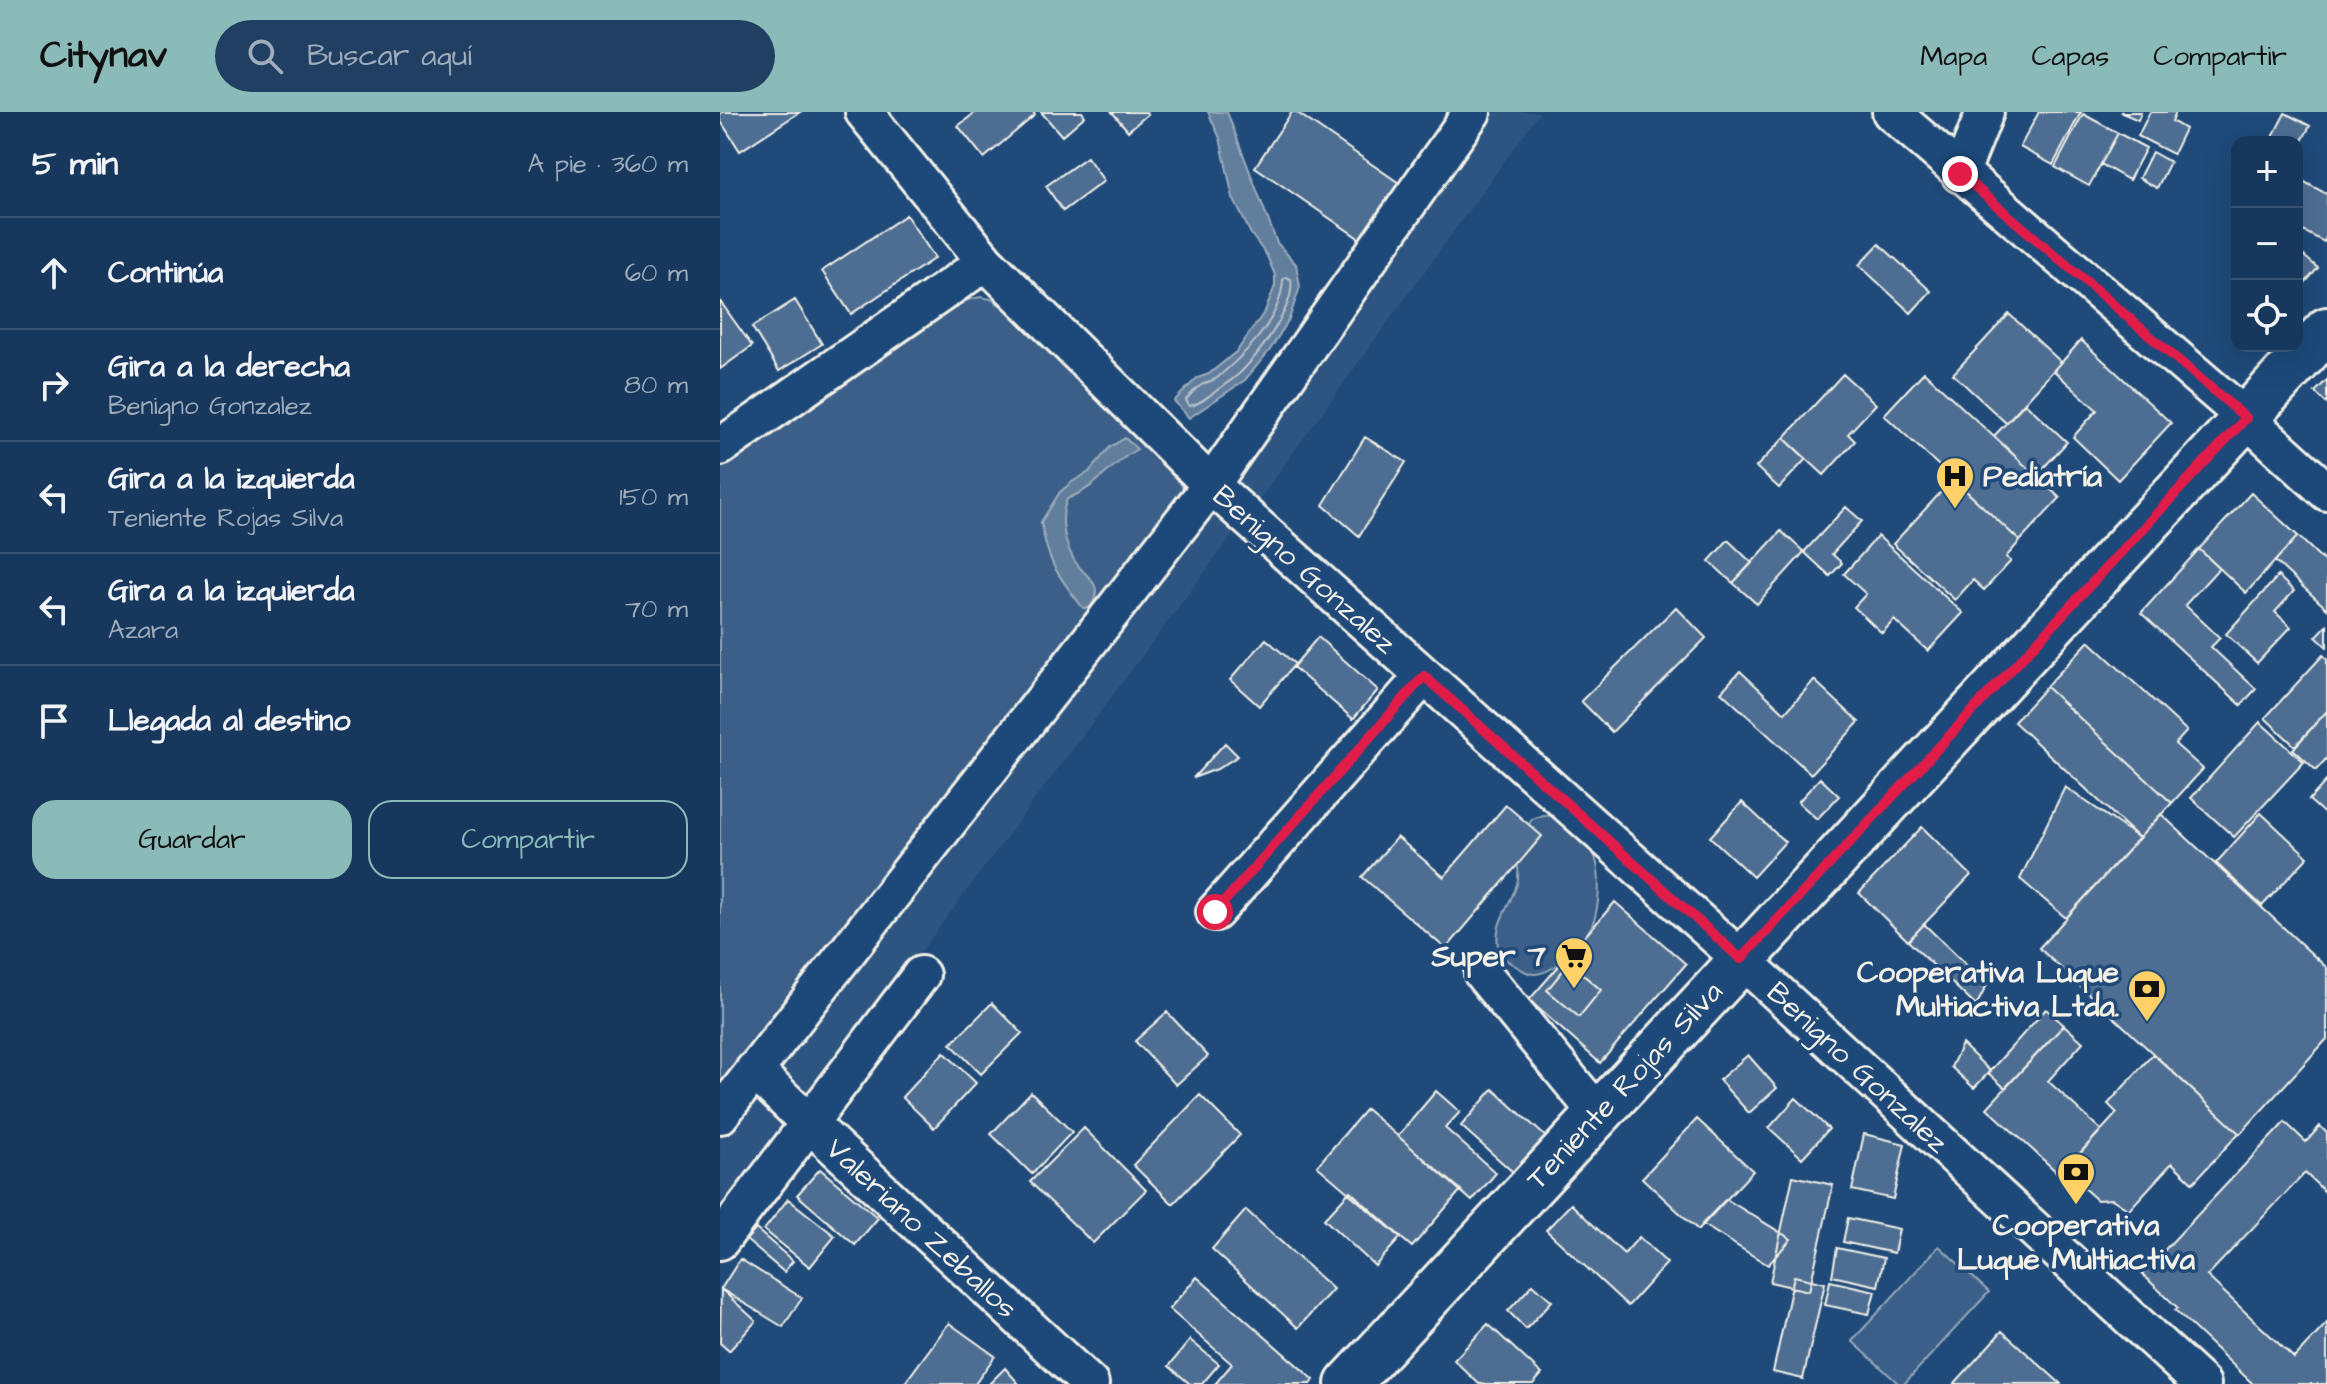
<!DOCTYPE html>
<html lang="es">
<head>
<meta charset="utf-8">
<style>
	:root { --surface:#17385c; --page:#203f62; --text:#f1f3f6; --muted:#9eacbb; --line:#365272; --accent:#8bbbb9 }
	body { margin:0; font-family:"Architects Daughter",sans-serif; background:var(--page); color:var(--text) }
	.controls { position:absolute; right:24px; top:24px; display:grid; overflow:hidden; border-radius:16px; box-shadow:0 8px 32px #0002 }
	.controls button { width:72px; height:72px; display:grid; place-items:center; padding:0; border:0; border-bottom:2px solid var(--line); background:var(--surface); color:var(--text); font:40px sans-serif }
	.stop { position:absolute; width:24px; height:24px; margin:-18px; border:6px solid #e11d48; border-radius:50%; background:#fff }
	.stop.end { background:#e11d48; border-color:#fff; box-shadow:0 2px 8px #0008 }
	.list { margin:0; padding:0; list-style:none }
	h2 { display:flex; justify-content:space-between; align-items:center; height:104px; margin:0; padding:0 32px; font-size:34px }
	h2 small { font-size:26px; font-weight:400; color:var(--muted) }
	.list li { display:grid; grid-template-columns:52px 1fr auto; gap:24px; align-items:center; box-sizing:border-box; height:112px; padding:0 32px; border-top:2px solid var(--line) }
	.list b { display:block; font-size:30px; white-space:nowrap }
	.list p { margin:0; font-size:26px; white-space:nowrap; color:var(--muted) }
	.list em { font-size:26px; font-style:normal; color:var(--muted) }
	.actions { display:flex; gap:16px; padding:24px 32px }
	.actions a { flex:1; padding:18px 0; border:2px solid var(--accent); border-radius:24px; text-align:center; font-size:28px; color:var(--accent) }
	.actions .main { background:var(--accent); color:#111 }
	.icon { flex:none; width:44px; height:44px; fill:none; stroke:currentColor; stroke-width:2; stroke-linecap:round; stroke-linejoin:round }
	.map { position:relative; flex:none; width:1607px; height:1272px; overflow:hidden }
	header { display:flex; align-items:center; gap:48px; box-sizing:border-box; height:112px; padding:0 40px; background:var(--accent); color:#111 }
	header strong { font-size:38px }
	nav { display:flex; gap:44px; margin-inline-start:auto; font-size:28px }
	.search { width:560px; height:72px; background:var(--page); display:flex; align-items:center; gap:20px; box-sizing:border-box; padding:0 28px; border-radius:44px; color:var(--muted); font-size:30px }
	main { display:flex }
	aside { flex:1; background:var(--surface) }
	.map>svg:first-child { display:block }
	.built { fill:#2d5581 }
	.green { fill:#3a5f88; stroke:#97a8b8; stroke-width:2 }
	.water { fill:#627e9d; stroke:#9cacbb; stroke-width:2 }
	.lines { fill:none; stroke-linecap:round; stroke-linejoin:round }
	.shore { stroke:#bac3ca; stroke-width:2 }
	.building { fill:#4d6e92; stroke:#f4f1e8; stroke-width:2 }
	.minor-casing { stroke:#f4f1e8; stroke-width:42 }
	.major-casing { stroke:#f4f1e8; stroke-width:50 }
	.minor { stroke:#1f4a7a; stroke-width:36 }
	.major { stroke:#1f4a7a; stroke-width:44 }
	.route { stroke:#e11d48; stroke-width:10 }
	.labels { text-anchor:middle; stroke-width:7; stroke-linejoin:round; paint-order:stroke }
	.poi-label { font-size:30px; font-weight:bold; fill:#f4f1e8; stroke:#1f4a7a; text-anchor:end }
	.street-label { font-size:30px; fill:#f4f1e8; stroke:#1f4a7a }
</style>
</head>
<body>
<header>
<strong>Citynav</strong>
<div class="search"><svg class="icon" aria-label="search" viewBox="0 0 24 24"><circle cx="10" cy="10" r="6"/><path d="M15 15l6 6"/></svg>Buscar aquí</div>
<nav><a>Mapa</a><a>Capas</a><a>Compartir</a></nav>
</header>
<main>
<aside>
<h2>5 min<small>A pie · 360 m</small></h2>
<ul class="list">
<li><svg class="icon" aria-label="ahead" viewBox="0 0 24 24"><path d="M12 20V5M6 11l6-6 6 6"/></svg><div><b>Continúa</b></div><em>60 m</em></li>
<li><svg class="icon" aria-label="right" viewBox="0 0 24 24"><path d="M7 20v-9h11M14 6l5 5-5 5"/></svg><div><b>Gira a la derecha</b><p>Benigno Gonzalez</p></div><em>80 m</em></li>
<li><svg class="icon" aria-label="left" viewBox="0 0 24 24"><path d="M17 20v-9H6M10 6l-5 5 5 5"/></svg><div><b>Gira a la izquierda</b><p>Teniente Rojas Silva</p></div><em>150 m</em></li>
<li><svg class="icon" aria-label="left" viewBox="0 0 24 24"><path d="M17 20v-9H6M10 6l-5 5 5 5"/></svg><div><b>Gira a la izquierda</b><p>Azara</p></div><em>70 m</em></li>
<li><svg class="icon" aria-label="arrive" viewBox="0 0 24 24"><path d="M6 21V4h12l-3 4 3 4H6"/></svg><div><b>Llegada al destino</b></div></li>
</ul>
<div class="actions"><a class="main">Guardar</a><a>Compartir</a></div>
</aside>
<div class="map">
<svg width="1607" height="1272" viewBox="0 0 1607 1272">
	<rect width="100%" height="100%" fill="#1f4a7a"/>
	<filter id="ink" filterUnits="userSpaceOnUse"><feTurbulence type="fractalNoise" baseFrequency=".0125" numOctaves="2"/><feDisplacementMap in="SourceGraphic" scale="16" xChannelSelector="R" yChannelSelector="G"/><feConvolveMatrix kernelMatrix="1 2 1 2 8 2 1 2 1" color-interpolation-filters="sRGB"/></filter>
	<g filter="url(#ink)">
		<!-- built -->
		<path class="built" d="M755 0H820L552 370 0 1109V1021L507 341Z"/>
		<!-- green -->
		<path class="green" d="M260 185 271 187 293 202 461 371 465 383 0 989V355L219 199 232 192Z
			M823 703 839 704C848 713 868 729 873 739 881 757 880 786 875 805 869 827 839 859 816 862 810 863 804 859 799 856 793 852 783 848 780 841 770 815 790 795 797 772 800 760 797 748 795 736L812 707Z
			M1219 1134 1269 1180 1184 1272H1179L1132 1229Z"/>
		<!-- water -->
		<path class="water" d="M488 0H507L557 131 576 152 580 175 569 207 550 238 525 268 469 306 454 289 477 266 489 262 517 239 545 199 555 174V163L547 144 531 122 513 86 500 26Z
			M405 326 417 337C388 354 380 374 347 387 339 406 344 430 354 448 366 467 386 470 370 496H363C338 463 328 453 321 410L340 380 352 370 369 360 390 335Z"/>
		<g class="lines">
			<!-- shore -->
			<path class="shore" d="M566 165 571 167C576 194 539 242 521 260 514 267 504 273 496 279 487 285 479 293 469 294L466 288C470 283 475 277 480 274 485 270 491 270 497 266 525 242 561 208 563 168Z"/>
		</g>
		<!-- building -->
		<path class="building" d="M3 0H80L20 39 0 8V2Z
			M256 0H313L315 3 264 46 238 14Z
			M321 0H362L365 4 342 24Z
			M392 0H426L428 2 408 19Z
			M572 0H576L679 71 640 127 535 55Z
			M1319 0H1361L1333 53 1300 35Z
			M1400 0H1421L1418 8Z
			M1430 0H1456L1452 9 1465 17 1453 42 1418 24Z
			M1565 1 1590 14 1577 38V30H1550Z
			M1363 2 1398 21 1369 74 1335 55Z
			M1398 21 1426 36 1409 68 1381 52Z
			M1432 40 1450 50 1437 76 1419 66Z
			M367 45 384 69 343 99 326 74Z
			M1577 66 1607 82V124L1604 130 1577 116Z
			M186 103 215 146 131 202 102 159Z
			M1159 132 1211 179 1191 201 1139 153Z
			M1577 138 1598 156 1577 180Z
			M75 188 102 232 59 259 32 215Z
			M0 189 32 234 0 257Z
			M1289 202 1341 250 1286 311 1233 262Z
			M1361 228 1451 311 1398 368 1353 325 1377 298 1334 259Z
			M1204 260 1340 386 1300 429 1164 303Z
			M1123 262 1156 292 1128 322 1135 329 1104 363 1064 326Z
			M1607 268V292L1595 280Z
			M1305 291 1347 330 1316 364 1274 324Z
			M645 325 686 350 639 424 603 393Z
			M1064 326 1086 347 1059 376 1036 355Z
			M1233 367 1300 429 1286 445 1291 449 1264 478 1253 468 1235 488 1173 432Z
			M1531 381 1578 424 1526 481 1479 437Z
			M1126 395 1142 409 1112 442 1122 451 1110 464 1084 440Z
			M1061 419 1084 440 1037 492 1013 471Z
			M1158 424 1243 501 1208 539 1174 508 1162 521 1134 495 1146 482 1124 462Z
			M1578 424 1607 452V497L1555 449Z
			M1008 428 1032 451 1013 471 989 449Z
			M1479 437 1499 456 1465 493 1500 526 1491 535 1536 577 1521 593 1421 501Z
			M1558 464 1574 479 1555 500 1571 515 1537 551 1506 522Z
			M956 495 986 526 892 620 861 589Z
			M1607 513V535L1596 525Z
			M598 525 658 578 633 607 573 555Z
			M546 527 575 552 539 594 510 568Z
			M1369 529 1467 619 1455 632 1483 657 1452 691 1326 575Z
			M1603 543 1607 547V599L1575 634 1545 606Z
			M1020 559 1065 601 1094 568 1139 610 1091 662 1001 580Z
			M1326 575 1452 691 1419 726 1294 610Z
			M1607 599V646L1596 658 1573 637Z
			M1540 610 1584 650 1514 725 1471 686Z
			M505 631 518 644 497 657 473 666Z
			M1100 666 1119 684 1097 707 1078 690Z
			M1607 668V704L1589 688Z
			M1345 675 1419 726 1346 806 1300 767Z
			M1022 690 1065 730 1033 765 990 725Z
			M786 693 822 724 726 837 642 765 677 725 724 765Z
			M1541 701 1588 745 1542 794 1496 751Z
			M1441 702 1607 856V927L1520 1022 1319 836Z
			M1202 715 1251 763 1188 829 1139 781Z
			M895 790 966 852 880 951 809 888Z
			M1204 812 1267 873 1256 894 1188 829Z
			M849 851 881 878 859 905 827 878Z
			M272 891 302 921 261 962 231 932Z
			M1326 897 1344 913 1285 976 1268 961Z
			M447 900 488 944 456 973 415 929Z
			M1344 913 1363 930 1328 969 1381 1018 1340 1063 1267 996Z
			M1242 932 1270 959 1254 976 1231 955Z
			M224 940 256 971 214 1016 182 985Z
			M1433 942 1519 1021 1473 1071 1452 1051 1409 1098 1392 1087 1377 1088 1359 1072 1360 1057 1354 1048 1397 1001 1388 992Z
			M1028 943 1057 976 1029 1001 999 968Z
			M773 977 826 1025 794 1061 741 1014Z
			M716 979 740 1000 725 1016 776 1061 752 1089 678 1024Z
			M311 980 352 1020 312 1062 271 1022Z
			M480 983 520 1023 453 1092 413 1053Z
			M1076 986 1109 1017 1082 1046 1049 1016Z
			M646 997 741 1078 692 1135 597 1054Z
			M977 1007 1033 1059 978 1118 922 1066Z
			M1565 1010 1586 1030 1600 1014 1607 1021V1082L1585 1061 1487 1164 1574 1246 1607 1211V1272H1533L1455 1198 1458 1196 1422 1162Z
			M364 1016 426 1078 373 1131 310 1070Z
			M1144 1022 1185 1032 1173 1087 1132 1078Z
			M100 1057 158 1106 135 1133 77 1083Z
			M1073 1064 1113 1073 1089 1179 1050 1170Z
			M630 1079 681 1125 655 1154 604 1107Z
			M68 1087 115 1124 90 1155 44 1118Z
			M1006 1087 1071 1127 1048 1153 982 1112Z
			M851 1092 904 1142 919 1125 947 1151 908 1194 826 1118Z
			M526 1098 613 1177 578 1216 492 1137Z
			M1128 1106 1179 1117 1174 1141 1123 1130Z
			M36 1117 73 1149 64 1160 26 1128Z
			M1117 1136 1164 1146 1158 1174 1112 1164Z
			M20 1147 82 1186 63 1215 1 1177Z
			M1074 1164 1105 1171 1083 1267 1053 1260Z
			M477 1165 594 1268 591 1272H495L512 1252 449 1197Z
			M1110 1169 1155 1179 1149 1202 1105 1193Z
			M813 1172 832 1189 806 1217 788 1199Z
			M1 1177 36 1209 9 1239 0 1231Z
			M229 1211 275 1244 255 1272H184Z
			M768 1212 822 1262 813 1272H759L734 1248Z
			M1282 1219 1341 1272H1234Z
			M470 1228 499 1252 482 1272H470L449 1254Z
			M285 1256 299 1272H269Z"/>
		<g class="lines">
			<defs>
				<path id="minor" d="M144 0 266 150 491 373 1021 847 1482 1272
					M1171 0 1526 306 1607 380
					M1240 62 1265 0
					M0 335 266 150
					M495 800 704 564
					M763 862 878 1002
					M34 958 89 1011 370 1272
					M0 1003 491 373 752 0
					M0 1129 201 863"/>
				<path id="major" d="M628 1272 1607 218"/>
			</defs>
			<!-- minor casing -->
			<use href="#minor" class="minor-casing"/>
			<!-- major casing -->
			<use href="#major" class="major-casing"/>
			<!-- minor -->
			<use href="#minor" class="minor"/>
			<!-- major -->
			<use href="#major" class="major"/>
		</g>
	</g>
	<g class="lines" filter="url(#ink)">
		<!-- route -->
		<path class="route" d="M495 800 704 564 1021 847 1526 306 1240 62"/>
	</g>
	<!-- icons -->
	<defs>
		<symbol id="hospital-pin" viewBox="-11 -11 22 30"><path d="M0 17L-7.5 6A9.5 9.5 0 1 1 7.5 6Z" fill="#ffd166" stroke="#1f4a7a"/><path d="M-5-5h3v3.5h4V-5h3V5h-3V1.5h-4V5h-3Z" fill="#111"/></symbol>
		<symbol id="supermarket-pin" viewBox="-11 -11 22 30"><path d="M0 17L-7.5 6A9.5 9.5 0 1 1 7.5 6Z" fill="#ffd166" stroke="#1f4a7a"/><path d="M-6-5.5h2.5l.6 2H6L4.5 2H-2.5L-4.4-4H-6ZM-1.5 3.2a1.3 1.3 0 1 0 .1 0ZM3 3.2a1.3 1.3 0 1 0 .1 0Z" fill="#111"/></symbol>
		<symbol id="bank-pin" viewBox="-11 -11 22 30"><path d="M0 17L-7.5 6A9.5 9.5 0 1 1 7.5 6Z" fill="#ffd166" stroke="#1f4a7a"/><path d="M-6-4H6V4H-6ZM0-2.3a2.3 2.3 0 1 0 0 4.6a2.3 2.3 0 1 0 0-4.6Z" fill="#111"/></symbol>
	</defs>
	<g fill-rule="evenodd">
		<use href="#hospital-pin" x="1213" y="342" width="44" height="60"/>
		<use href="#supermarket-pin" x="832" y="822" width="44" height="60"/>
		<use href="#bank-pin" x="1405" y="855" width="44" height="60"/>
		<use href="#bank-pin" x="1334" y="1038" width="44" height="60"/>
	</g>
	<g class="labels">
		<!-- poi labels -->
		<g class="poi-label">
			<text x="1263" y="374" text-anchor="start">Pediatría</text>
			<text x="826" y="854">Super 7</text>
			<text x="1399" y="870">Cooperativa Luque<tspan x="1399" dy="34">Multiactiva Ltda.</tspan></text>
			<text x="1356" y="1123" text-anchor="middle">Cooperativa<tspan x="1356" dy="34">Luque Multiactiva</tspan></text>
		</g>
		<!-- street labels -->
		<g class="street-label">
			<text transform="translate(585 457) rotate(42)" y="10">Benigno Gonzalez</text>
			<text transform="translate(1138 955) rotate(43)" y="10">Benigno Gonzalez</text>
			<text transform="translate(904 973) rotate(-47)" y="10">Teniente Rojas Silva</text>
			<text transform="translate(202 1116) rotate(43)" y="10">Valeriano Zeballos</text>
		</g>
	</g>
</svg>
<div class="controls">
<button>+</button>
<button>−</button>
<button><svg class="icon" aria-label="locate" viewBox="0 0 24 24"><circle cx="12" cy="12" r="6"/><path d="M12 2v4M12 18v4M2 12h4M18 12h4"/></svg></button>
</div>
<div class="stop" style="left:495px;top:800px"></div>
<div class="stop end" style="left:1240px;top:62px"></div>
</div>
</main>
</body>
</html>
